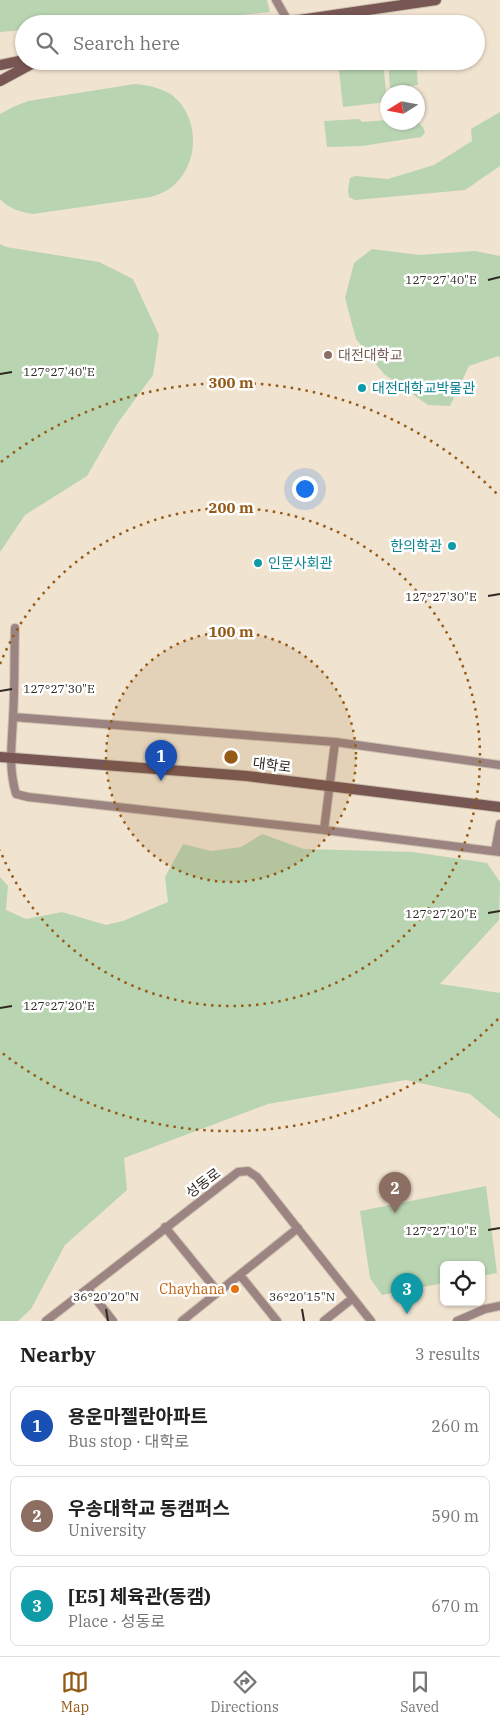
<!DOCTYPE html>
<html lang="en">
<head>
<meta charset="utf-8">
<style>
	:root { --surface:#fff; --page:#f6f6f6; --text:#222; --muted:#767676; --line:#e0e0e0; --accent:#945a16 }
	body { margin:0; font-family:"IBM Plex Serif","Noto Sans KR",serif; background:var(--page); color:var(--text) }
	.controls { position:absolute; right:15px; bottom:15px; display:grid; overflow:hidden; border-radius:8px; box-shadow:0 1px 4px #0004 }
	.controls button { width:45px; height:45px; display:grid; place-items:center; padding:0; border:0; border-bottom:1px solid var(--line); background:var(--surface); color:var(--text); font:25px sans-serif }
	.compass { position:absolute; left:380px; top:85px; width:45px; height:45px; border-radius:50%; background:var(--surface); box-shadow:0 1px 4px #0004; rotate:259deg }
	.you { position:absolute; left:304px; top:488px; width:18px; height:18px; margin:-12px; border:4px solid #fff; border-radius:50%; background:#1a73e8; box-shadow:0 0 0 8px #1a73e833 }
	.badge { display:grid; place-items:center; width:32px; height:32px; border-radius:50%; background:var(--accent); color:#fff; font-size:16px; font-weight:700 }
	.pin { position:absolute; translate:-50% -41px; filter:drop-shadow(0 1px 2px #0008) }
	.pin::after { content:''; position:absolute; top:26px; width:18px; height:15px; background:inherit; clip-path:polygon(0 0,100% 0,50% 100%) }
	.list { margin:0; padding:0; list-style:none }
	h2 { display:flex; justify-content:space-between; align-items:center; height:65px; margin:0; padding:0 20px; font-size:21px }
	h2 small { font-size:16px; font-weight:400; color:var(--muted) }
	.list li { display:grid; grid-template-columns:32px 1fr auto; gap:15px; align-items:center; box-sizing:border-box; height:80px; margin:0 10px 10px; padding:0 10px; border:1px solid var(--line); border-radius:8px }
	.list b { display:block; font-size:19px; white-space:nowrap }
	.list p { margin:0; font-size:16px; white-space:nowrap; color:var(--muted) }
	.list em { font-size:16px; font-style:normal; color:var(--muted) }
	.icon { flex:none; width:28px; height:28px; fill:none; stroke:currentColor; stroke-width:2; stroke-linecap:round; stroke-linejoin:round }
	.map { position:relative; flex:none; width:500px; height:1321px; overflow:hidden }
	.search { position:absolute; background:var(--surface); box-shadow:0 1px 4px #0004; left:15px; right:15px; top:15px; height:55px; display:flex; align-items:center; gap:12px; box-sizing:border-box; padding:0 18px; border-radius:28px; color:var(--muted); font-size:19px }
	.sheet { height:335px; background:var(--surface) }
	nav { display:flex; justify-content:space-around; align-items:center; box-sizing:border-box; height:70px; border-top:1px solid var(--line); background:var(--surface); font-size:14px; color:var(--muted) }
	nav a { display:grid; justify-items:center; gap:2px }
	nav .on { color:var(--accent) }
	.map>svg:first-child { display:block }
	.green { fill:#b9d4b1 }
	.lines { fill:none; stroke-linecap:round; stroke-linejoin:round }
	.minor-casing { stroke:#cdc1b0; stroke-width:10 }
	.secondary-casing { stroke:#cdc1b0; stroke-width:12 }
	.minor { stroke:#9c8482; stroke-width:8 }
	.secondary { stroke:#785653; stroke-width:10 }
	.ticks { fill:none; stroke:#2d2821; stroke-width:2 }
	.ring { fill:none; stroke:#945a16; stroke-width:2.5; stroke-dasharray:2.5 5 }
	.education-dot { fill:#8d6e63; stroke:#fff; stroke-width:2 }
	.culture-dot { fill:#0f9aa8; stroke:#fff; stroke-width:2 }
	.food-dot { fill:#e8710a; stroke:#fff; stroke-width:2 }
	.labels { text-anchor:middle; stroke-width:5; stroke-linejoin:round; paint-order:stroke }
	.education-label { font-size:14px; fill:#785e54; stroke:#fff; text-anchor:start }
	.culture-label { font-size:14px; fill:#0d838f; stroke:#fff; text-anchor:start }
	.street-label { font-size:14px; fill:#2d2821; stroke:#fff }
	.food-label { font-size:14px; fill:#c56008; stroke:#fff; text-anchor:end }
	.ticks-label { font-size:12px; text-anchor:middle; fill:#2d2821; stroke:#fff; stroke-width:5; stroke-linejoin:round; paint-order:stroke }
	.centre { fill:#945a16; stroke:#fff; stroke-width:2.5 }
	.ring-label { font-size:15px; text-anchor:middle; font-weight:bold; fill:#945a16; stroke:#fff; stroke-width:5; stroke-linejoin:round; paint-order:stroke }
</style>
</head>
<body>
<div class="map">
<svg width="500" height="1321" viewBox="0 0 500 1321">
	<rect width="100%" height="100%" fill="#f0e3cf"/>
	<!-- green -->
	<path class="green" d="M0 0H267L270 12 155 24H24V30L0 32Z
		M338 61H383L387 102 343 107Z
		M388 61H416L418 85 390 88Z
		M135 84C148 85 161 88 172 95 199 116 200 161 175 184 168 191 160 194 151 197L33 214C20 212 9 209 0 199V114L13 107 28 101Z
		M500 112V166L465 190 355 200 349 197 348 190 350 178 355 176 388 179 434 165 472 141 471 129Z
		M359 119 362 122 387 120 388 122H418L423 127 425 133 421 137 362 146 327 147 324 121Z
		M0 244 6 247 99 262 133 279 159 335 153 375 117 424 87 476 25 515 0 552Z
		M372 249 419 255 475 251 500 256V358L498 356 469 366 450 406 428 405 384 374 356 339 345 298 354 263Z
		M262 834 304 849 413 852 487 863 500 882 499 920 440 984 500 993V1119L470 1094 406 1080 268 1104 124 1158 127 1190 65 1245 31 1309 18 1321H0V877L8 886 6 910 26 919 62 912 106 925 123 921 168 902 165 877 183 844 211 851 241 847Z
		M486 1186 497 1273 481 1276V1265H444V1283L382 1295 370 1278 360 1211Z"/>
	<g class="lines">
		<defs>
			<path id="minor" d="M276 0 288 21
				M15 628C14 658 15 687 13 717 12 745 8 766 16 794L28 797 324 830 500 852
				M13 717 335 742 500 765
				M324 830 335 742
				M495 851 500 824
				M165 1227 218 1292
				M240 1275 277 1321
				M88 1289 113 1321
				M46 1321 238 1172 248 1171 257 1177 371 1321
				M182 1321 298 1228
				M324 1321 353 1298
				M457 1321 485 1309 500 1306"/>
			<path id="secondary" d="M272 24 436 0
				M0 65 24 60
				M0 81 37 61
				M0 757 247 776 500 807"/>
		</defs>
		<!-- minor casing -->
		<use href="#minor" class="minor-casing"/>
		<!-- secondary casing -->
		<use href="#secondary" class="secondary-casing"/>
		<!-- minor -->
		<use href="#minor" class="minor"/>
		<!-- secondary -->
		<use href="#secondary" class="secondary"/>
	</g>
	<!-- ticks -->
	<path class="ticks" d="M488 280 500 277M0 374 12 372M488 596 500 594M0 691 12 689M488 913 500 911M0 1008 12 1006M488 1230 500 1228M106 1309 108 1321M302 1309 304 1321"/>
	<!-- distance rings -->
	<circle cx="231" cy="757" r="125" fill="#945a16" fill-opacity=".12"/>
	<g class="ring">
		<circle cx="231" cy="757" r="125"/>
		<path d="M0 664A249 249 0 1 1 0 850"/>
		<path d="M498 1019A374 374 0 0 1 1 1052M1 462A374 374 0 0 1 498 495"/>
	</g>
	<!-- markers -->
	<circle class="education-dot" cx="328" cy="355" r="5"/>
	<g class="culture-dot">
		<circle cx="362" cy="388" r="5"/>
		<circle cx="452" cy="546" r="5"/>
		<circle cx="258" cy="563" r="5"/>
	</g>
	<circle class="food-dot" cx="235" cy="1289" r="5"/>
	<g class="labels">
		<!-- education labels -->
		<g class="education-label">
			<text x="338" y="360">대전대학교</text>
		</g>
		<!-- culture labels -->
		<g class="culture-label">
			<text x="372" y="393">대전대학교박물관</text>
			<text x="442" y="551" text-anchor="end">한의학관</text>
			<text x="268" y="568">인문사회관</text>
		</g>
		<!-- street labels -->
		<g class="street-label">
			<text transform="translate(272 765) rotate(7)" y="5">대학로</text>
			<text transform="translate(203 1183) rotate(-37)" y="5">성동로</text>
		</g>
		<!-- food labels -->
		<g class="food-label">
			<text x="225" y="1294">Chayhana</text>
		</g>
	</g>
	<g class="ticks-label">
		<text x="441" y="284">127°27'40"E</text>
		<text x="59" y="376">127°27'40"E</text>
		<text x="441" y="601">127°27'30"E</text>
		<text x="59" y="693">127°27'30"E</text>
		<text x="441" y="918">127°27'20"E</text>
		<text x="59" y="1010">127°27'20"E</text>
		<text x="441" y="1235">127°27'10"E</text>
		<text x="106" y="1301">36°20'20"N</text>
		<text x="302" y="1301">36°20'15"N</text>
	</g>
	<circle cx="231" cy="757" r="8" class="centre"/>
	<g class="ring-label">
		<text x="231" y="388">300 m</text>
		<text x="231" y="513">200 m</text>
		<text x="231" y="637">100 m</text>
	</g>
</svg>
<div class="controls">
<button><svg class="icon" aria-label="locate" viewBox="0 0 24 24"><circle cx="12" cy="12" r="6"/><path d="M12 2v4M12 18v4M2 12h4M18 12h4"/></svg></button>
</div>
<svg class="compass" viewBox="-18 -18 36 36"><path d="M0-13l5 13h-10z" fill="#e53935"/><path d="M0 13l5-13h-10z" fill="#767676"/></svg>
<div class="you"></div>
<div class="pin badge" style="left:161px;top:781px;background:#1a4fb4">1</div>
<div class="pin badge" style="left:395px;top:1213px;background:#8d6e63">2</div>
<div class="pin badge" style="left:407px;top:1314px;background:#0f9aa8">3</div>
<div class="search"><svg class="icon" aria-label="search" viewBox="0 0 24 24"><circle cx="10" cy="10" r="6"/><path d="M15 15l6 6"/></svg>Search here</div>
</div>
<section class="sheet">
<h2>Nearby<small>3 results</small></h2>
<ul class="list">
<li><span class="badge" style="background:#1a4fb4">1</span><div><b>용운마젤란아파트</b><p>Bus stop · 대학로</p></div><em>260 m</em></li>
<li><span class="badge" style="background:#8d6e63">2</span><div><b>우송대학교 동캠퍼스</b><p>University</p></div><em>590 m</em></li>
<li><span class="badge" style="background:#0f9aa8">3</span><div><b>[E5] 체육관(동캠)</b><p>Place · 성동로</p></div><em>670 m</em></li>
</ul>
</section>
<nav>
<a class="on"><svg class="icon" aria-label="map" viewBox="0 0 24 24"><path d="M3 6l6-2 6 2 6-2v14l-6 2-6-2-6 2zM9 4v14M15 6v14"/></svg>Map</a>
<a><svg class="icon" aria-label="directions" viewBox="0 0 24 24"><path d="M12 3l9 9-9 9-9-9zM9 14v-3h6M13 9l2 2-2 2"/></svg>Directions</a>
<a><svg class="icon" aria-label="saved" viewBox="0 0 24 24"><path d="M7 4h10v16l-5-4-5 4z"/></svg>Saved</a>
</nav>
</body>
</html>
